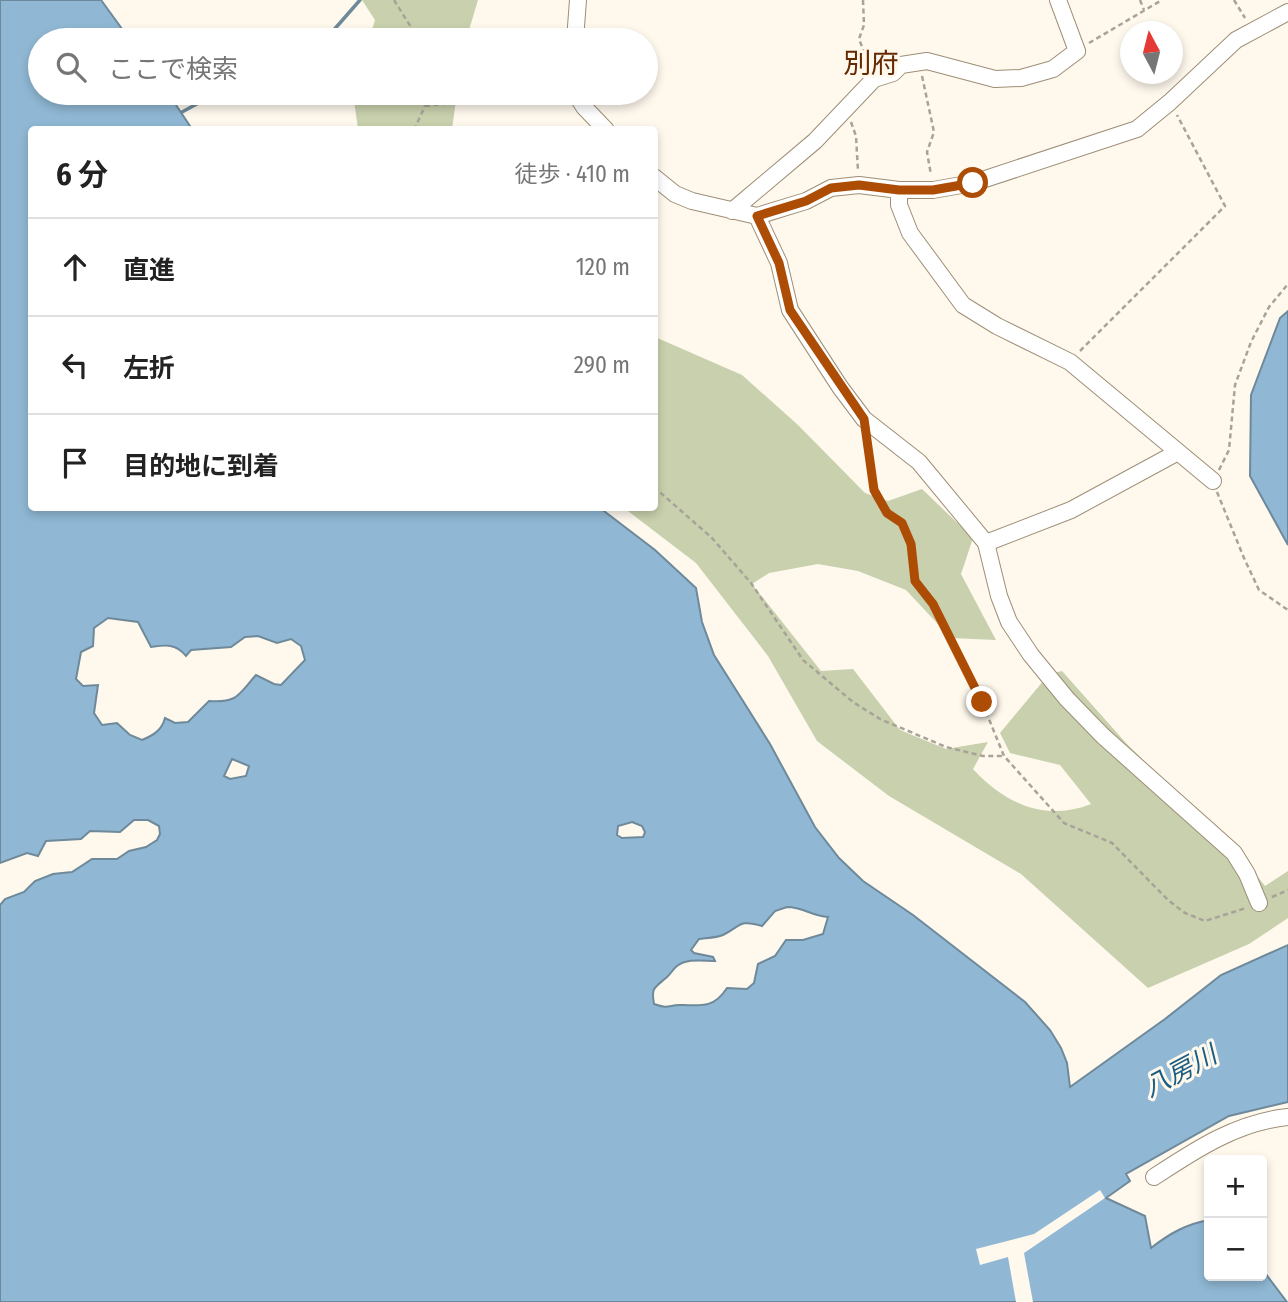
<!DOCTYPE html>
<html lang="ja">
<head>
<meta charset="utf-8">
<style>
	:root { --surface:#fff; --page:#f6f6f6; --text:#222; --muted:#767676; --line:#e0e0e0 }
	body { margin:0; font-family:"Fira Sans Condensed","Noto Sans JP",sans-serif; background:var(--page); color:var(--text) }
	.controls { position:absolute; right:21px; bottom:21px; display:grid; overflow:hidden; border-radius:7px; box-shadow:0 4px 10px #0003 }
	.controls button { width:63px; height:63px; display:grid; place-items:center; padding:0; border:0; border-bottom:2px solid var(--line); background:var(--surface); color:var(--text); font:35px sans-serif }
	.compass { position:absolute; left:1120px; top:21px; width:63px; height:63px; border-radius:50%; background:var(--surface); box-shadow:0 4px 10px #0003; rotate:353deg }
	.stop { position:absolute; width:21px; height:21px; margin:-16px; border:5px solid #ad4c04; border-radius:50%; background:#fff }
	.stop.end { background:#ad4c04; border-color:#fff; box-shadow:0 2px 7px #0008 }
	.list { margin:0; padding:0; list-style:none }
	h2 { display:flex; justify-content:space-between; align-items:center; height:91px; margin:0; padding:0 28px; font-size:30px }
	h2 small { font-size:23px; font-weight:400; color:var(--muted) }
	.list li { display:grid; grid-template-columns:46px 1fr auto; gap:21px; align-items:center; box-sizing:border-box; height:98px; padding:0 28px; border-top:2px solid var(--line) }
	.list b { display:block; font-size:26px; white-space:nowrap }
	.list em { font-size:23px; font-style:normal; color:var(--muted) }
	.icon { flex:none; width:38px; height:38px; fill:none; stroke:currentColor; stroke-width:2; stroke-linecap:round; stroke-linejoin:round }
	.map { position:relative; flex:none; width:1288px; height:1302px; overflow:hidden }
	.search { position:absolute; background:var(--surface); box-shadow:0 4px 10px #0003; left:28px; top:28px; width:630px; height:77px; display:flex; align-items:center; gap:18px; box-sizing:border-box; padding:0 24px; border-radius:38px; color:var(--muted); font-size:26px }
	.panel { position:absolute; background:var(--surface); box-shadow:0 4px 10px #0003; left:28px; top:126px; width:630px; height:385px; border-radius:7px }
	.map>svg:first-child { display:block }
	.green { fill:#c8d0ad }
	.water { fill:#90b8d4; stroke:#6e899a; stroke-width:2; fill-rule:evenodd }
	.pier { fill:#fef8ed }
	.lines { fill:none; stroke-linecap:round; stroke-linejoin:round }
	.stream { stroke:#6e899a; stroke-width:3.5 }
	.minor-casing { stroke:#9e8f76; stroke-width:18 }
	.path { stroke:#a8a398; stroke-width:2.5; stroke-dasharray:5 3.5; stroke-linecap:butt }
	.minor { stroke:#fff; stroke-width:16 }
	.route { stroke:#ad4c04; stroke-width:9 }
	.labels { text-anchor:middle; stroke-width:6; stroke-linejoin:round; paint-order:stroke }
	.water-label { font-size:26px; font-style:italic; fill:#1a5c82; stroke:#fef8ed }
	.quarter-label { font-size:28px; fill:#662900; stroke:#fef8ed }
</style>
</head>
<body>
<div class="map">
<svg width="1288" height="1302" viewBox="0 0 1288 1302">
	<rect width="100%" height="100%" fill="#fef8ed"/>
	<!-- green -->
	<path class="green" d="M362 0H478L466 40H369L375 20Z
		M353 93H457L452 129H358Z
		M655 337 742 375 798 425 865 493 888 501 922 489 973 538 961 574 996 640 951 638 906 590 858 571 818 564 769 573 752 584 821 671 853 669 900 730 946 749 988 742 973 769C1005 804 1046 822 1091 804L1060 765 1010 753 1000 733 1049 674 1062 671 1126 743 1246 862 1265 886 1288 871V918L1249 944 1148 988 1021 874 889 796 817 741 768 656 696 563 624 508H654Z"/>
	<!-- water -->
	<path class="water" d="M0 0H101L130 40H40V93H168L192 129 32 130V508H600L655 550 696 588 702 622 714 655 770 744 815 827 839 858 863 881 913 915 1025 1002 1050 1030 1061 1048 1067 1063 1070 1087 1165 1019 1221 975 1288 945V1102L1229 1116 1126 1174 1130 1181 1106 1198 1145 1216 1151 1248C1169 1234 1186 1224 1209 1220V1276H1262V1269L1287 1302H0V905L5 899 24 892 35 881 53 874 72 872 92 859H117L129 851 146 847 157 840 160 834 159 826 148 820H134L120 832 90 831 81 839 46 841 38 856 27 853 0 863ZM108 618 138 622 151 647C165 645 176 643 186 656L191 650 231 647 245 637 258 636 277 643 291 639 301 646 305 660 281 685 274 684 256 675C238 695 238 703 209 701L188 722 175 723 165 718C162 730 154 735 142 740L130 735 117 723 102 725 94 713 98 685 83 686 76 679 81 652 93 646 94 628ZM232 759 249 766 246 776 230 779 224 776ZM632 822 642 826 645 832 643 837 622 838 617 835 618 826ZM787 907C803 907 812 916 828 917L823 934 803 940H786L775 956 758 964 754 983 747 989 727 988C715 1007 703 1006 682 1005 669 1004 670 1010 654 1004 651 988 654 988 666 978 670 975 673 969 677 966 687 958 703 961 715 961L713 957 694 953 691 950 699 939C706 938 716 938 723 935 741 926 739 919 762 926L775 911Z
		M1288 311V545L1250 476 1251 395 1280 318Z"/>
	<!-- pier -->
	<path class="pier" d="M1100 1190 1105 1198 1024 1253 1033 1302H1016L1008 1257 980 1265 976 1249 1034 1234Z"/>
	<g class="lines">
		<!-- stream -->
		<path class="stream" d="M325 40 360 0
			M182 112 217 93"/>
		<defs>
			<path id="minor" d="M575 40 578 0
				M575 93 584 107 606 130
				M654 177 675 194 692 201 757 216 806 201 831 188 859 185 899 190H933L973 183 1137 129 1170 102 1236 40 1288 12
				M899 190V205L910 233 963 305 997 326 1070 362 1213 481
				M732 211 815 141 874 79 893 73 901 65 927 61 995 79 1021 78 1053 69 1077 51 1058 0
				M757 216 779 263 790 310 840 387 864 419 919 462 986 543 999 596 1009 622 1031 655 1067 699 1103 736 1234 853 1247 874 1259 903
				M986 543 1071 510 1178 452
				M1154 1177C1195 1150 1237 1122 1288 1117"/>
		</defs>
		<!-- minor casing -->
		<use href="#minor" class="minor-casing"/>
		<!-- path -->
		<path class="path" d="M394 0 414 32 415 40
			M863 0 864 25 859 39 870 67
			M1140 0 1144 10
			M1234 0 1245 18
			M1089 43 1162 0
			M922 76 934 132 927 152 931 175
			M425 106 480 100 523 102 565 100
			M851 122 856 136 858 171
			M414 130 425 106 423 93
			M1080 351 1225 206 1177 115
			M867 438 875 490 887 513 902 523 911 544 915 581 933 604 982 702 1004 756 1064 823 1112 843 1169 901 1185 913 1205 921 1246 908
			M1219 470 1229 450 1235 385 1251 342 1269 307 1288 284
			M654 487 712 538 751 583 803 660 853 702 880 719 946 747 983 756H1004
			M1217 492 1244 558 1259 590 1288 610
			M1272 897 1288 890"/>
		<!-- minor -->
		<use href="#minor" class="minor"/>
	</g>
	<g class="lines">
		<!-- route -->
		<path class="route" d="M973 183 933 190H899L859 185 831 188 806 201 757 216 779 263 790 310 864 419 874 490 887 513 902 523 911 544 915 581 933 604 982 702"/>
	</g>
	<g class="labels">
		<!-- water labels -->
		<g class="water-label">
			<text transform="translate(1180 1071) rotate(-28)" y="9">八房川</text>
		</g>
		<!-- quarter labels -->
		<g class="quarter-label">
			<text x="871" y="73">別府</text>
		</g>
	</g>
</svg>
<div class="controls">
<button>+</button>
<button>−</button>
</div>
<svg class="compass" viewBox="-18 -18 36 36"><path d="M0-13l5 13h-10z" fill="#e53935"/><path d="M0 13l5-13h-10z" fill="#767676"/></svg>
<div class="stop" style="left:973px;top:183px"></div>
<div class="stop end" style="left:982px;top:702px"></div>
<div class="search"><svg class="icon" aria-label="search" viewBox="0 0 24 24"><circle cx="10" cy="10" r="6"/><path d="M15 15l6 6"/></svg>ここで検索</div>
<section class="panel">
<h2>6 分<small>徒歩 · 410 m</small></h2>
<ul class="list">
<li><svg class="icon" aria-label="ahead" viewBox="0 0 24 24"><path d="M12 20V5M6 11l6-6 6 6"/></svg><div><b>直進</b></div><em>120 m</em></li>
<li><svg class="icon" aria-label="left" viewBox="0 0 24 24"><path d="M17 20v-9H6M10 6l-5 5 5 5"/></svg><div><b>左折</b></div><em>290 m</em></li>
<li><svg class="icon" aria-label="arrive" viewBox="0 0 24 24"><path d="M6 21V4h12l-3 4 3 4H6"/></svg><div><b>目的地に到着</b></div></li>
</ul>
</section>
</div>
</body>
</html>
